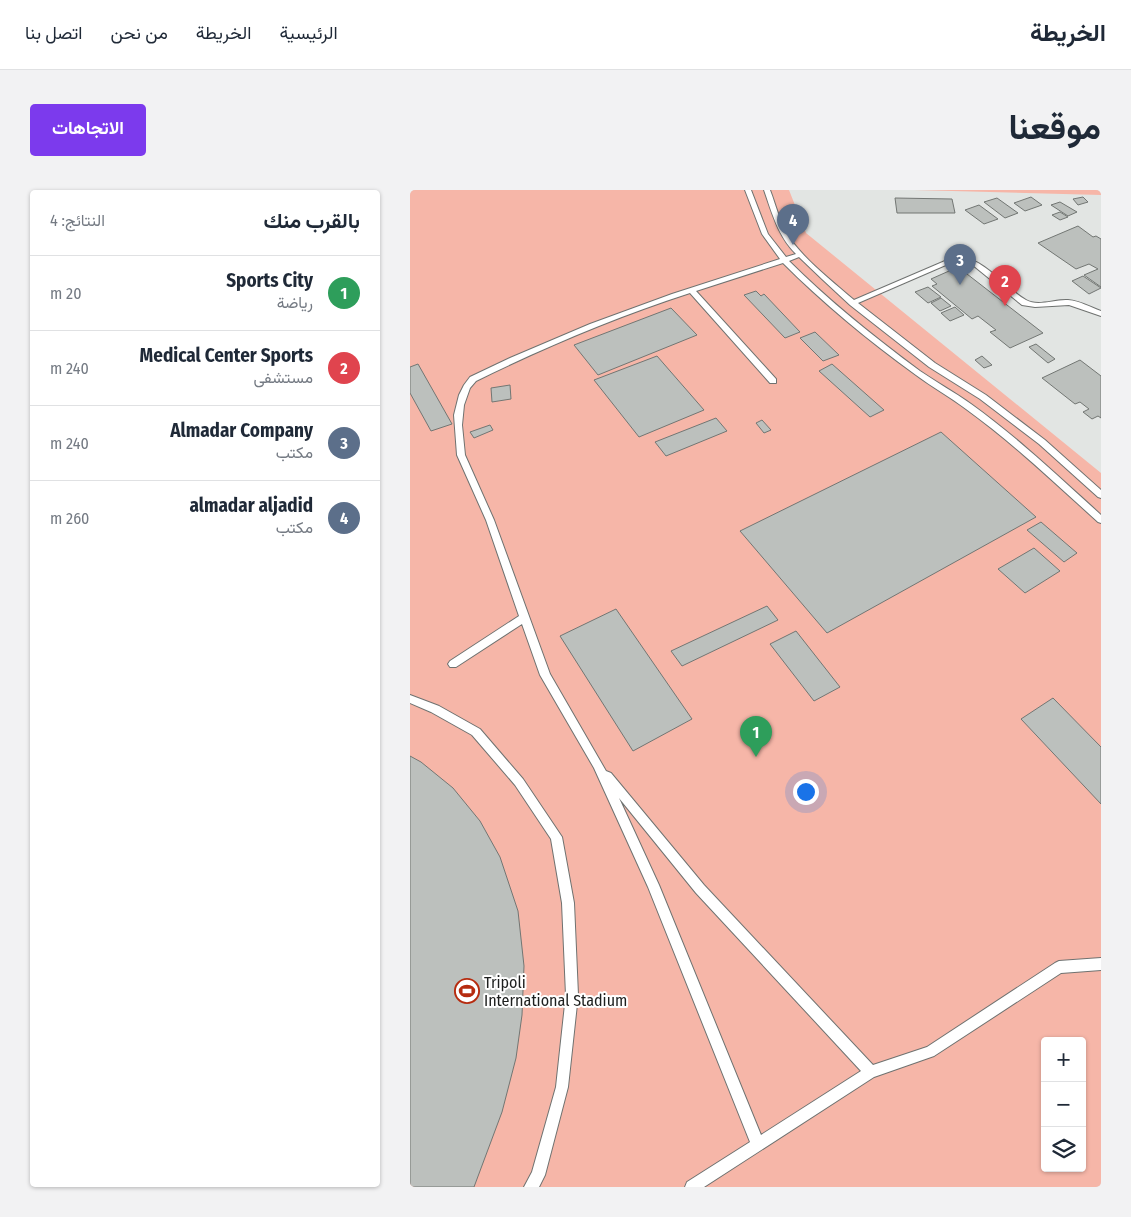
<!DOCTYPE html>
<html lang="ar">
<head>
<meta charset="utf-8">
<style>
	:root { --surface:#fff; --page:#f2f2f3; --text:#1f2937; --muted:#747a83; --line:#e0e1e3; --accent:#7c3aed }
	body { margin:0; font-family:"Fira Sans Condensed",Vazirmatn,sans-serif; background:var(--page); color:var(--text); direction:rtl }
	.controls { position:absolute; right:15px; bottom:15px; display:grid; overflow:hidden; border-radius:5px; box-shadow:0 1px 4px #0004 }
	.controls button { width:45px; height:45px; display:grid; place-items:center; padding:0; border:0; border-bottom:1px solid var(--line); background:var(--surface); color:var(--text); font:25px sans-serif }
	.you { position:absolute; left:395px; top:601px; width:18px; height:18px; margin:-12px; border:4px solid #fff; border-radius:50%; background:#1a73e8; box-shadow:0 0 0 8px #1a73e833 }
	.badge { display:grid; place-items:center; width:32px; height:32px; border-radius:50%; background:var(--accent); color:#fff; font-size:16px; font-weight:700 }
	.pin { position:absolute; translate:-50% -41px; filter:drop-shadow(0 1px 2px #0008) }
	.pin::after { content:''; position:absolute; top:26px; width:18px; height:15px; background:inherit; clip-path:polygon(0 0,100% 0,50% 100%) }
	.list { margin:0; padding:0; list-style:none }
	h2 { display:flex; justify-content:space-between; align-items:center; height:65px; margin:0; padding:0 20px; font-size:21px }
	h2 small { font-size:16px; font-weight:400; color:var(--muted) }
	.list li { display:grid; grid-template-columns:32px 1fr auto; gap:15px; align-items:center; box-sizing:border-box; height:75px; padding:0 20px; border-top:1px solid var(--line) }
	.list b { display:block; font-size:19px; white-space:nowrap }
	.list p { margin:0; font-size:16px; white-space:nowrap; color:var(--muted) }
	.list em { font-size:16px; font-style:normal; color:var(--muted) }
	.icon { flex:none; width:28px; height:28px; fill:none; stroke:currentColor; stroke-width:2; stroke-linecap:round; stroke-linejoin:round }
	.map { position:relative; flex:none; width:691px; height:997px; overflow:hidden; direction:ltr; border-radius:5px }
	header { display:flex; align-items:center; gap:30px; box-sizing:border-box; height:70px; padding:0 25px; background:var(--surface); border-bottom:1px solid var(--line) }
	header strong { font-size:24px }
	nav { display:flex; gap:28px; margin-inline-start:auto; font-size:18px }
	.intro { display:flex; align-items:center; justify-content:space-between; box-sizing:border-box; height:120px; padding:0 30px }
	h1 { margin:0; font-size:35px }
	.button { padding:12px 22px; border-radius:5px; background:var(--accent); color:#fff; font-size:18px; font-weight:700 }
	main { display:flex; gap:30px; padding:0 30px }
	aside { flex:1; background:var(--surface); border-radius:5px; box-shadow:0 1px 4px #0004 }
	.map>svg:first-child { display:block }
	.green { fill:#f6b6a8; fill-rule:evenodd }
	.building { fill:#bcc0bd; stroke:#727673 }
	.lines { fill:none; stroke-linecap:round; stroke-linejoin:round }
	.lane-casing { stroke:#6f7270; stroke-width:2 }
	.lane { fill:#fff; fill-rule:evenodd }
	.labels { text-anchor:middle; stroke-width:4; stroke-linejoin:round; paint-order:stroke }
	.near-poi-label { font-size:16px; fill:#1d1f1e; stroke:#fff; text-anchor:start }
</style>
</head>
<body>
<header>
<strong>الخريطة</strong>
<nav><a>الرئيسية</a><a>الخريطة</a><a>من نحن</a><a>اتصل بنا</a></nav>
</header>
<div class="intro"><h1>موقعنا</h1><a class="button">الاتجاهات</a></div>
<main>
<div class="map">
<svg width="691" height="997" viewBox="0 0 691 997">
	<rect width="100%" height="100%" fill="#e2e5e3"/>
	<!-- green -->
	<path class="green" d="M0 0H379L396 43 691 283V997H0ZM635 851H672V978H635Z
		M504 0H691V5Z"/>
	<!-- building -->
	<path class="building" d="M621 7 632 15 615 21 604 13Z
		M673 7 678 12 668 15 663 9Z
		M485 8 542 9 545 23H487Z
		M587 8 608 23 595 28 574 12Z
		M650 12 667 22 658 26 641 15Z
		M569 15 588 29 574 34 555 20Z
		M650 22 658 27 650 30 642 25Z
		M668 36 683 47 686 46 691 49V97L674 85 688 79 679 74 666 79 628 53Z
		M548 77 633 143 600 158 580 142 586 140 568 126 562 129 522 96 527 94 521 89Z
		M673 86 691 98 679 104 662 91Z
		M518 97 531 107 518 113 505 102Z
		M346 101 351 106 354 104 390 142 375 148 334 105Z
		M531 108 541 116 530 121 521 113Z
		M545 117 554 125 540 131 531 123Z
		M261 118 287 145 188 185 164 155Z
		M405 142 429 165 413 171 390 148Z
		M626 154 645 169 638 173 619 157Z
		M247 166 294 220 229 247 184 190Z
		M572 166 582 175 574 178 565 170Z
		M670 170 691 186V228L688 226 682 229 673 222 679 219 670 212 665 214 632 188Z
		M8 174 42 234 21 241 0 203V177Z
		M422 174 474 220 460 227 409 181Z
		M100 195 101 209 82 212 81 198Z
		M306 228 317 241 256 266 245 252Z
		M352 230 361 240 354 243 346 233Z
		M80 235 83 240 64 248 60 242Z
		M531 242 626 327 417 443 330 341Z
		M631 332 667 363 654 372 617 340Z
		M624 358 650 381 615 403 588 379Z
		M357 416 368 430 272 476 261 461Z
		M206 419 282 529 223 561 150 446Z
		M386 441 430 497 404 511 360 454Z
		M643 508 691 557V614L611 529Z
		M0 566 11 572 43 598 70 631 90 667 108 721 114 776 112 825 106 868 92 922 64 997H0Z"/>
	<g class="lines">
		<defs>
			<path id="lane" d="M335 0H341L358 44 376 67 386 64C368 46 362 23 354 0H360C367 18 371 39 384 54 401 75 423 92 444 110L542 68C570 62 593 97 616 110 628 117 645 109 658 110 670 111 680 117 691 121V126L659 115 625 117 612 115 559 72 552 70 545 71 448 113 525 173 576 205 635 250 691 300V308L688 307 629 254 570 209 519 177 440 115 412 89 389 67 379 71C419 111 464 147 510 181 526 192 544 202 561 214 607 247 649 287 691 325V333L688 332C645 293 603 253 556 219 540 207 522 197 506 185 459 151 413 113 373 73L286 101 366 189V193H360L280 103C206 127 135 157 66 191L60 198 54 215 52 235 55 265 84 330 140 484 196 581 201 583 294 695 463 875 517 857 645 773 649 771 691 768V780L651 783 524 866 464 887 294 997H275L277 992 340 952 238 697 184 578 130 485 112 434 46 477H40L38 474 40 471 109 426 76 330 47 265 44 225 49 205 54 195 60 187 100 168 180 134 262 104 370 69 352 44ZM209 608 286 703 451 881 351 945 249 695Z
				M0 505 29 516 70 539 113 589 152 647 164 713 168 805 158 897 135 985 129 997H114L122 982 146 897 156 805 152 713 141 649 105 595 62 545 21 522 0 513Z"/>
		</defs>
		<!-- lane casing -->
		<use href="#lane" class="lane-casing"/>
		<!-- lane -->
		<use href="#lane" class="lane"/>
	</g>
	<!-- icons -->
	<defs>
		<symbol id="stadium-ring" viewBox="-11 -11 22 22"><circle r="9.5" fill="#fff" stroke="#b62b0f" stroke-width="1.5"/><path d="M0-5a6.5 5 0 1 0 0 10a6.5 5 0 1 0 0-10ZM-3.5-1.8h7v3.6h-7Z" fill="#b62b0f"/></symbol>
	</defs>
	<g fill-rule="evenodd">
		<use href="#stadium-ring" x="43" y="787" width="28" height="28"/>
	</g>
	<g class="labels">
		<!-- near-poi labels -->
		<g class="near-poi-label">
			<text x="74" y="798">Tripoli<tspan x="74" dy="18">International Stadium</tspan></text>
		</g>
	</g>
</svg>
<div class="controls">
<button>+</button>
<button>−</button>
<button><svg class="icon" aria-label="layers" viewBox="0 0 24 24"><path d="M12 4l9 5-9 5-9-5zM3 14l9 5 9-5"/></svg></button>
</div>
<div class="you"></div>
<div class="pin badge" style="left:346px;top:567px;background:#2e9e5b">1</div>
<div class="pin badge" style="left:595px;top:116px;background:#e0444e">2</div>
<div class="pin badge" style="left:550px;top:95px;background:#5c6f8a">3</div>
<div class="pin badge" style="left:383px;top:55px;background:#5c6f8a">4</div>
</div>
<aside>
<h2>بالقرب منك<small>النتائج: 4</small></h2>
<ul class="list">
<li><span class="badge" style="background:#2e9e5b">1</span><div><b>Sports City</b><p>رياضة</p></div><em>20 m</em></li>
<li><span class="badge" style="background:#e0444e">2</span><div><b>Medical Center Sports</b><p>مستشفى</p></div><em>240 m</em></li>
<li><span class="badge" style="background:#5c6f8a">3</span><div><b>Almadar Company</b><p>مكتب</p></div><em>240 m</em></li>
<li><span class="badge" style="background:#5c6f8a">4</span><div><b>almadar aljadid</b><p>مكتب</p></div><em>260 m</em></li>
</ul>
</aside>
</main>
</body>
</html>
